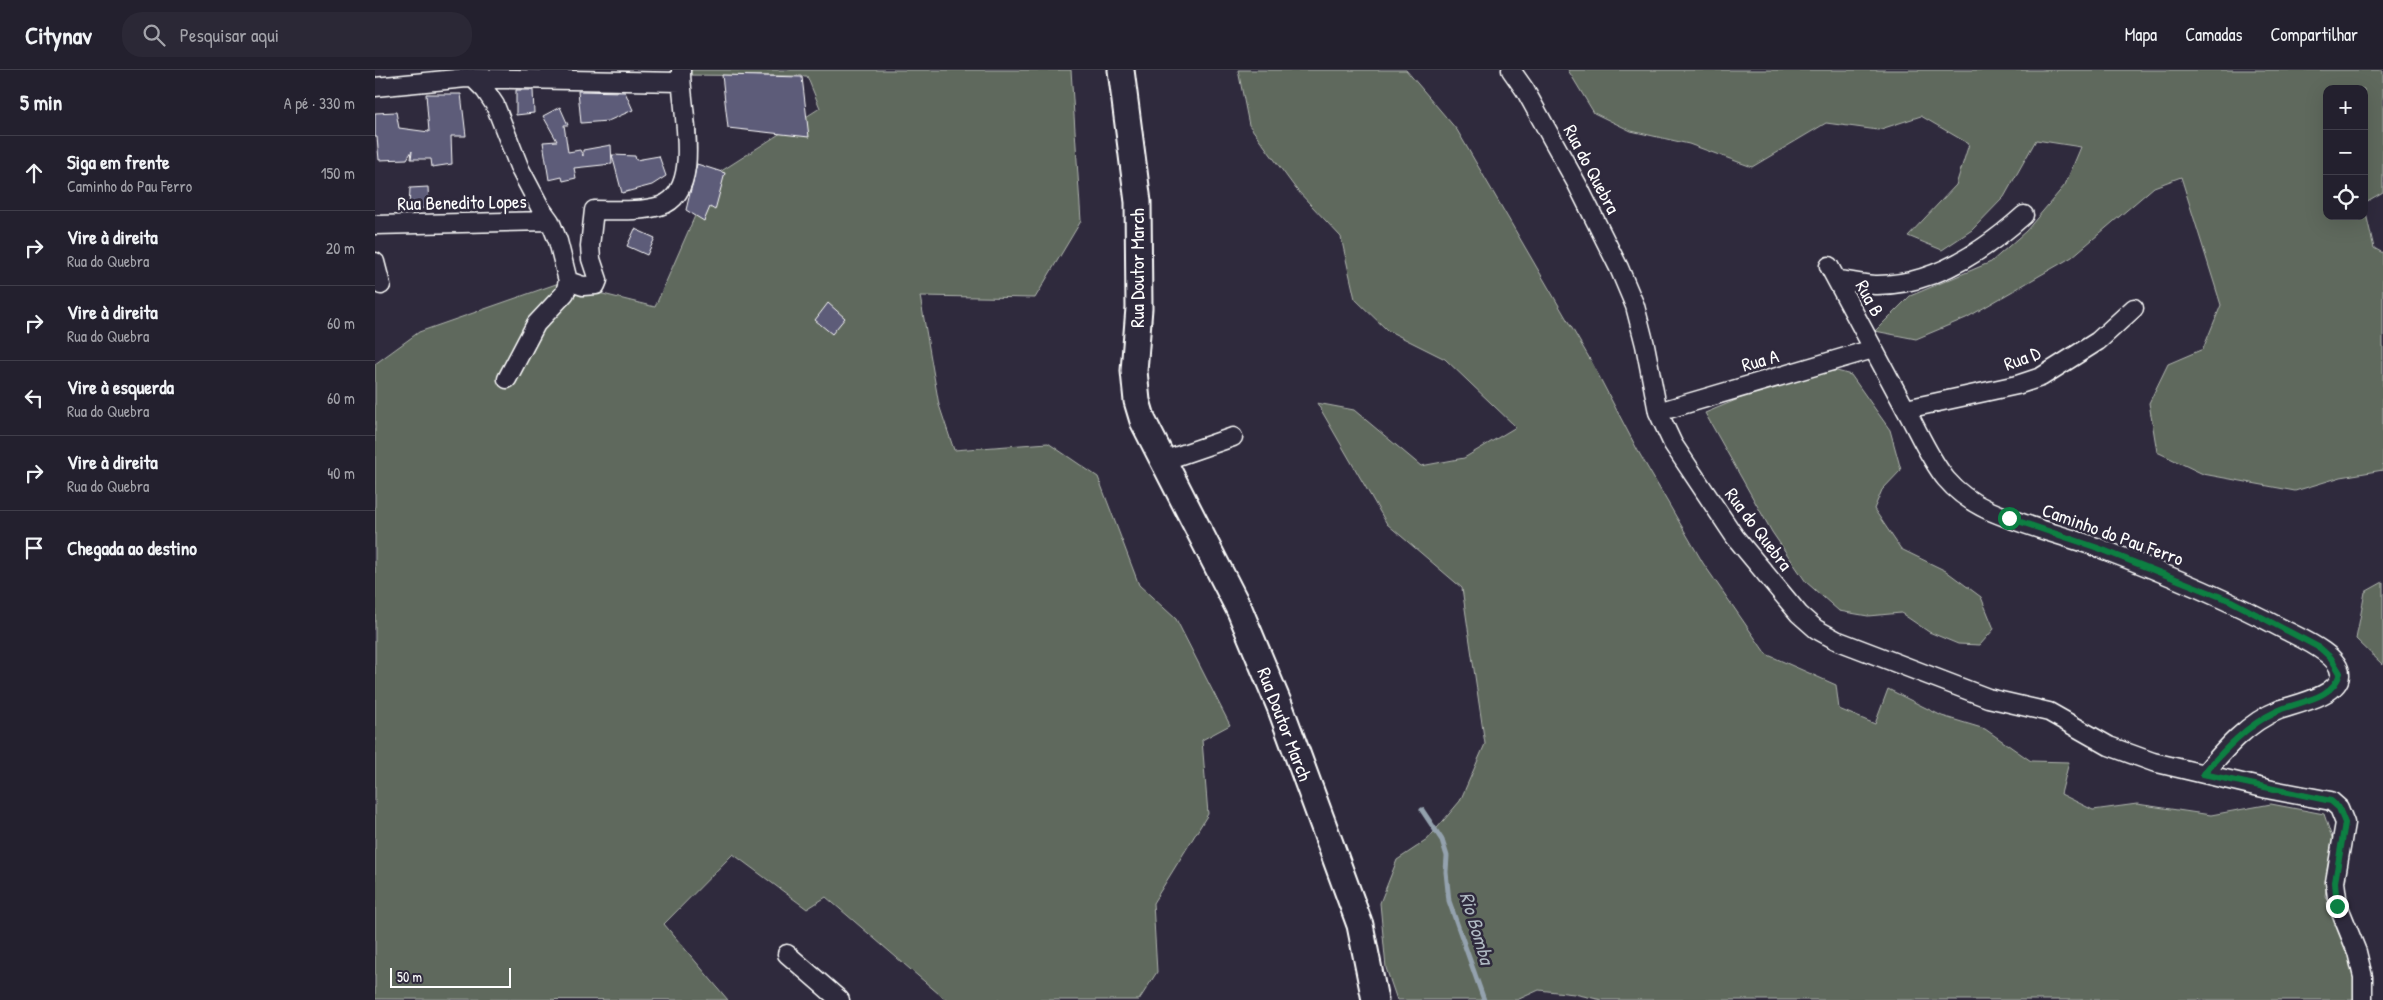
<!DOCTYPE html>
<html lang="pt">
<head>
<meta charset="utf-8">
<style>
	:root { --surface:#23202e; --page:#2b2836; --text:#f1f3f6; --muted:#a3a3aa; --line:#403e4a }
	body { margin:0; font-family:"Patrick Hand",sans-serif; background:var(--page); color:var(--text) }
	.controls { position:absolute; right:15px; top:15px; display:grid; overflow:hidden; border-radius:10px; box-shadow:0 5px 20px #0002 }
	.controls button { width:45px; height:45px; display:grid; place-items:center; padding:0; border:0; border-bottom:1px solid var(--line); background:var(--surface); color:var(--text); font:25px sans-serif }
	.scale { position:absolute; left:15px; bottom:12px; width:121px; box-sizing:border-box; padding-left:5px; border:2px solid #fff; border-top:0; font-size:14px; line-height:18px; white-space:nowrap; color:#fff; -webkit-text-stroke:4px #2f2a3d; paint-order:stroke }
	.stop { position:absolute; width:15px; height:15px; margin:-11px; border:4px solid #0b8043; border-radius:50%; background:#fff }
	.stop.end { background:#0b8043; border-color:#fff; box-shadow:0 1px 5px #0008 }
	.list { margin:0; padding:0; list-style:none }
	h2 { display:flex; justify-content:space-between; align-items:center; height:65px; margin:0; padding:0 20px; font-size:21px }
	h2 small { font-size:16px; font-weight:400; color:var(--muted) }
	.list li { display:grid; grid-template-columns:32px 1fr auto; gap:15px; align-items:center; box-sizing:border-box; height:75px; padding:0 20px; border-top:1px solid var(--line) }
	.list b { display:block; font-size:19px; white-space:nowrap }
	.list p { margin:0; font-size:16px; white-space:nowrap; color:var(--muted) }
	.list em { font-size:16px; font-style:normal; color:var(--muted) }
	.icon { flex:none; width:28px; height:28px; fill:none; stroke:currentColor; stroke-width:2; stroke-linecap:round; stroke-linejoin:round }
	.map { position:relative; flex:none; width:2008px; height:930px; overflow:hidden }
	header { display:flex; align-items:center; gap:30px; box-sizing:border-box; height:70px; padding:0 25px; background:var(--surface); border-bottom:1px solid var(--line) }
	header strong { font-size:24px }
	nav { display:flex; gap:28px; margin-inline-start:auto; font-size:18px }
	.search { width:350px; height:45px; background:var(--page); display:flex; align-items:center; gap:12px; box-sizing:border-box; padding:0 18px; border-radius:20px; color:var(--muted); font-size:19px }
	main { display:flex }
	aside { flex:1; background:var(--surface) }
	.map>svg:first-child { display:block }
	.green { fill:#5f695d; stroke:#afb4ae }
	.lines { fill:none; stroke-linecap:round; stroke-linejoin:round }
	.stream { stroke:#94a2ae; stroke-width:5 }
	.building { fill:#5d5b79; stroke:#fff }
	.minor-casing { stroke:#fff; stroke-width:21 }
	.secondary-casing { stroke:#fff; stroke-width:29 }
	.minor { stroke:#2f2a3d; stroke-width:18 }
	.secondary { stroke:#2f2a3d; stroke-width:25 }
	.route { stroke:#0b8043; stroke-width:6 }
	.labels { text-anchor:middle; stroke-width:5; stroke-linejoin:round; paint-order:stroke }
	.street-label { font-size:19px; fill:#fff; stroke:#2f2a3d }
	.water-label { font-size:20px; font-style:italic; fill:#afb9c2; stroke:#2f2a3d }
</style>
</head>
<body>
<header>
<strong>Citynav</strong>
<div class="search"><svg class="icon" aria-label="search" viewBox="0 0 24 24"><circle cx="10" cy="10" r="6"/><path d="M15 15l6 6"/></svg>Pesquisar aqui</div>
<nav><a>Mapa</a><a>Camadas</a><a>Compartilhar</a></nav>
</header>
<main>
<aside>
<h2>5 min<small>A pé · 330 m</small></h2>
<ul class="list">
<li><svg class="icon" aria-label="ahead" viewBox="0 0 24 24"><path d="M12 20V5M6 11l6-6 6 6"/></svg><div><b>Siga em frente</b><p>Caminho do Pau Ferro</p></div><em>150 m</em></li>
<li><svg class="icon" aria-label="right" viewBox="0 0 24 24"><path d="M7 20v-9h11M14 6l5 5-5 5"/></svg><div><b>Vire à direita</b><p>Rua do Quebra</p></div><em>20 m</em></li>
<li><svg class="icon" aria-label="right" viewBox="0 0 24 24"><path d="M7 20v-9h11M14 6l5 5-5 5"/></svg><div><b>Vire à direita</b><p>Rua do Quebra</p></div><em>60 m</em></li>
<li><svg class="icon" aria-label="left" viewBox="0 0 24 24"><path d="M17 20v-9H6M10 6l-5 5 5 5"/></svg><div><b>Vire à esquerda</b><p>Rua do Quebra</p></div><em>60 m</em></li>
<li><svg class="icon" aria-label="right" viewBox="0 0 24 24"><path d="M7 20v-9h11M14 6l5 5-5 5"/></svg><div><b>Vire à direita</b><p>Rua do Quebra</p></div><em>40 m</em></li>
<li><svg class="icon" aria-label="arrive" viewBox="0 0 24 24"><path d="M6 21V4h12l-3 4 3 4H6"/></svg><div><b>Chegada ao destino</b></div></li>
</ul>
</aside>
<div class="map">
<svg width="2008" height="930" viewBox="0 0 2008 930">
	<rect width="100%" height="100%" fill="#2f2a3d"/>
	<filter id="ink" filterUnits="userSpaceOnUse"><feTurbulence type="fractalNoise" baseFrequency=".02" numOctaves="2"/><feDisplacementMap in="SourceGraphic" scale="10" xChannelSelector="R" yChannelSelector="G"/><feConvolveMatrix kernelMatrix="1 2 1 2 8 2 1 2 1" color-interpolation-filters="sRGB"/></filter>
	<g filter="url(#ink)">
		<!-- green -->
		<path class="green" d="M306 0H696L706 151 660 228 545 226 564 335 579 380 673 373 723 407 764 515 801 549 855 655 827 670 833 744 778 833 782 902 764 930H571L451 827 432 839 358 784 289 854 353 930 0 929V294L44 262 184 213 280 237 337 107 445 38 432 6 305 5Z
			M863 0H1031L1082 60 1216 291 1263 381 1328 493 1391 584 1461 615 1464 639 1500 654 1513 619 1567 646 1610 659 1656 691 1694 692 1686 724 1718 740 1762 734 1836 745 1896 734 1949 744 1958 771 1950 826 1976 878 1981 930H1227L1199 924 1164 920 1142 930H1022L1011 898 1005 833 1022 790 1052 770 1085 731 1110 674 1087 518 1012 454 942 333 979 340 1046 396 1089 388 1141 357 1070 289 1012 260 980 229 966 167 921 119 874 55Z
			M1193 0H2008V122L1989 133V19H1952V146H1989V135L1999 178 2008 183V400L1966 407 1920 421 1828 404 1782 382 1774 333 1793 294 1828 279 1846 235 1806 107 1779 117 1697 187 1591 248 1541 269 1500 261 1535 226 1616 192 1651 161 1690 115 1706 77 1661 70 1629 127 1597 160 1567 180 1533 166 1581 115 1594 74 1546 46 1503 60 1451 53 1377 97 1314 74 1256 61 1219 43Z
			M1462 301 1476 305 1515 360 1526 400 1507 420 1499 439 1526 479 1571 501 1606 527 1619 559 1605 575 1583 574 1554 562 1526 543 1493 546 1464 541 1431 512 1397 462 1330 343 1423 304Z
			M2008 512V595L1981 569 1990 522Z"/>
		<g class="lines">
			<!-- stream -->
			<path class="stream" d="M1047 740 1067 770 1072 786 1071 802 1074 831 1109 930"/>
		</g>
		<!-- building -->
		<path class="building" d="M347 5 427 7 434 67 353 58Z
			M141 20H158L159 43 141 45Z
			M203 21 250 22 258 40 233 51 206 53Z
			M51 24H86L91 66H76L77 94 57 97 56 89H36L37 81 32 89 4 90 2 67H0V43L21 42 24 58 54 62Z
			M185 37 193 55H189L193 82 205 80 208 86V80L236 75 237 94 199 98 201 108 188 111 187 107 174 110 168 72 182 71 168 46Z
			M237 85 260 86 261 90 284 86 291 106 277 115 247 123Z
			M322 94 350 103 340 140 335 137 329 151 311 140Z
			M53 117 54 138 34 139 35 118Z
			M260 159 280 168 272 185 252 176Z
			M453 233 470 248 457 264 440 250Z"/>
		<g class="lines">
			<defs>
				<path id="minor" d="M1136 0 1150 20 1202 114 1244 198 1260 236 1270 275 1283 342 1298 374 1360 467 1424 544 1441 559 1461 570 1613 628 1674 642 1734 676 1778 692 1897 720 1956 731 1964 738 1970 753 1960 812 1963 835 1982 882 1988 907V930
					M98 8 110 20 120 35 145 99 165 137 175 151 183 171 193 211 190 223 161 254 132 309
					M0 17 91 8 306 12
					M0 155 175 151
					M0 192 6 215
					M1454 196C1479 243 1505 291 1530 338 1543 361 1554 388 1571 409 1582 422 1598 433 1613 440 1649 456 1687 465 1724 478 1787 502 1850 528 1910 560 1925 568 1966 585 1965 605 1964 626 1920 634 1904 640 1873 652 1849 680 1829 704
					M1462 210C1474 211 1487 214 1500 215 1556 216 1609 181 1649 145
					M193 211 208 216 221 215 223 210 216 189 215 176 219 140C240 140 265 142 285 136 330 122 305 35 306 0
					M1531 339 1642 315 1666 307 1723 271 1759 238
					M1283 342 1498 279
					M788 391 858 367
					M412 884 465 930"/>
				<path id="secondary" d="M746 0 763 132 764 238 759 301 762 331 768 351 865 541 905 637 985 855 1000 930"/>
			</defs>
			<!-- minor casing -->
			<use href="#minor" class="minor-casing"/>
			<!-- secondary casing -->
			<use href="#secondary" class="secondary-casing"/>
			<!-- minor -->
			<use href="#minor" class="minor"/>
			<!-- secondary -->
			<use href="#secondary" class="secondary"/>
		</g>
	</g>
	<g class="lines" filter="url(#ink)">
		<!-- route -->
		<path class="route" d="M1634 448 1723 478 1856 531 1945 578 1956 588 1965 603C1958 630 1923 631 1902 641 1872 655 1849 680 1828 704L1956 731 1964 738 1970 753 1960 812 1962 836"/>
	</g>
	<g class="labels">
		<!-- street labels -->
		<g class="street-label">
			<text transform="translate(1217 99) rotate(62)" y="7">Rua do Quebra</text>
			<text transform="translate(87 132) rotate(-1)" y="7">Rua Benedito Lopes</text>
			<text transform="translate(762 198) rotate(-90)" y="7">Rua Doutor March</text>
			<text transform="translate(1495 228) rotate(62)" y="7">Rua B</text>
			<text transform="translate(1647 288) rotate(-20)" y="7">Rua D</text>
			<text transform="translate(1385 290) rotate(-16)" y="7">Rua A</text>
			<text transform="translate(1384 459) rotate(53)" y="7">Rua do Quebra</text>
			<text transform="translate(1738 464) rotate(20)" y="7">Caminho do Pau Ferro</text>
			<text transform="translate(910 654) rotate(69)" y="7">Rua Doutor March</text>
		</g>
		<!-- water labels -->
		<g class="water-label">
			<text transform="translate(1102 858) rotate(73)" y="7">Rio Bomba</text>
		</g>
	</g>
</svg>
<div class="controls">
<button>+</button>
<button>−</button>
<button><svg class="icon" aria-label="locate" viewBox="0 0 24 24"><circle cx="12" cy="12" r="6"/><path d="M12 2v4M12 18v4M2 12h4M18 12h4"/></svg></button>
</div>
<div class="scale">50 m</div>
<div class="stop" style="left:1634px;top:448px"></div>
<div class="stop end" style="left:1962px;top:836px"></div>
</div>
</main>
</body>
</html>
